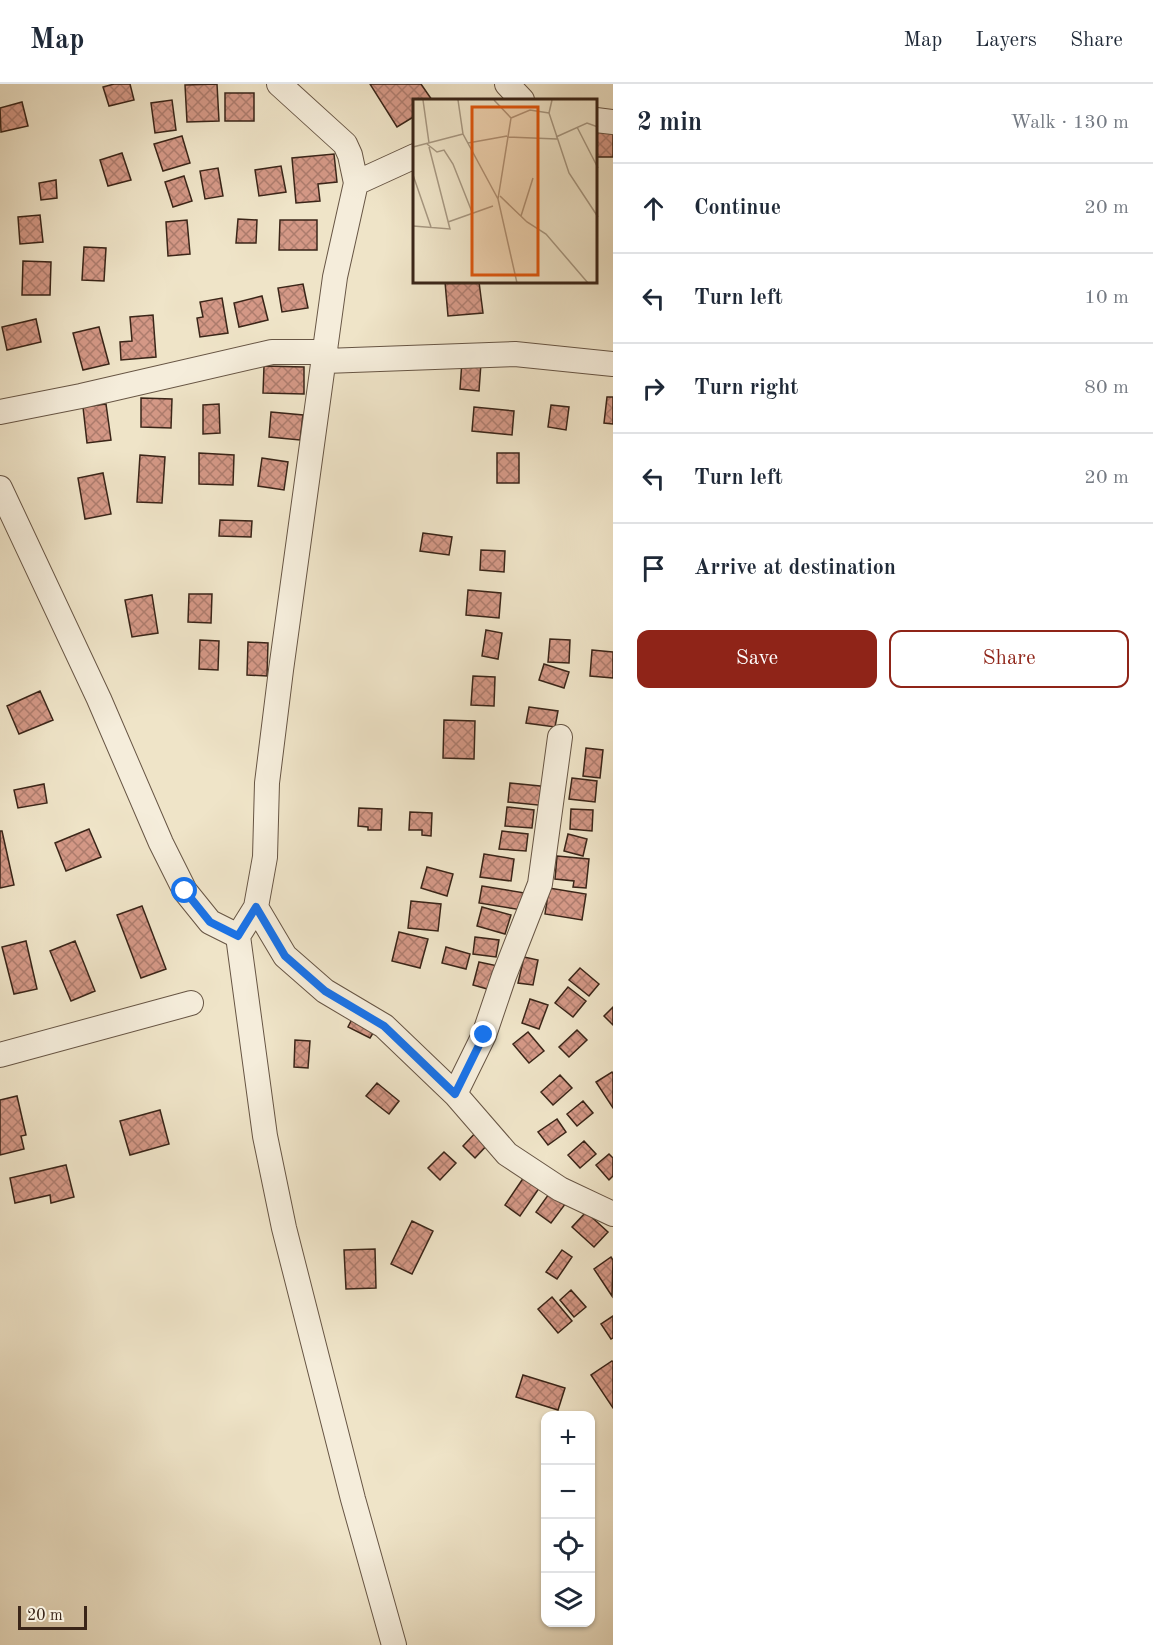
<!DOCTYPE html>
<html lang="en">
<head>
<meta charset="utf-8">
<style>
	:root { --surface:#fff; --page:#f2f2f3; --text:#1f2937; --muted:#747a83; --line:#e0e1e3; --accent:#8f2418 }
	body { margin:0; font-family:"Old Standard TT",serif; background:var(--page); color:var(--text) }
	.controls { position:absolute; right:18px; bottom:18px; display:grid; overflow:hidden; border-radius:12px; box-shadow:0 2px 4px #0004 }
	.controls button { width:54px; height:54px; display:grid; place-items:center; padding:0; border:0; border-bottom:2px solid var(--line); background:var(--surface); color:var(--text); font:30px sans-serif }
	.scale { position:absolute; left:18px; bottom:15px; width:69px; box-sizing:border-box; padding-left:6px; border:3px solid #3a2518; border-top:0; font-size:16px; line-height:21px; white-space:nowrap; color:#3a2518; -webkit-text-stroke:4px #f5eddb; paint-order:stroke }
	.stop { position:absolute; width:18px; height:18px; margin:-14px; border:4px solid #1a73e8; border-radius:50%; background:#fff }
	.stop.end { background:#1a73e8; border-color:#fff; box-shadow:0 2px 6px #0008 }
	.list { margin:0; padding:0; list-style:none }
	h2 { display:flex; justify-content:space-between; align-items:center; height:78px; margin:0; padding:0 24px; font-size:26px }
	h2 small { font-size:20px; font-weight:400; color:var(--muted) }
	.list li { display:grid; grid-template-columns:39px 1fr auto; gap:18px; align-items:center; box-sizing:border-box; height:90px; padding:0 24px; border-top:2px solid var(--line) }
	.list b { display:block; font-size:22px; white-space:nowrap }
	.list em { font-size:20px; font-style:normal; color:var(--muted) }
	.actions { display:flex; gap:12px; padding:18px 24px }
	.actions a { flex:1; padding:14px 0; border:2px solid var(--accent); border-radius:12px; text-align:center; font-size:21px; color:var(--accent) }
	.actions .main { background:var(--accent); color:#fff }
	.icon { flex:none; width:33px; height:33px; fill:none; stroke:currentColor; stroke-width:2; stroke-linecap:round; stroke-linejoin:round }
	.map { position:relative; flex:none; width:613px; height:1561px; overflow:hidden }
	header { display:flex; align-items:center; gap:36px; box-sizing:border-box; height:84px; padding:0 30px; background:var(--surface); border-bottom:2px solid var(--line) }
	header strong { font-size:28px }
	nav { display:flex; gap:33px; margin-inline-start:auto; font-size:21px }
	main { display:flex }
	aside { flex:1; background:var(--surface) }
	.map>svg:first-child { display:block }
	.building { fill:url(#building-cross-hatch); stroke:#3a2518; stroke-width:1.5 }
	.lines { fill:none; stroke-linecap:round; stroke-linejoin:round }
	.minor-casing { stroke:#675544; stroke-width:26 }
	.minor { stroke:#f5eddb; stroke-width:24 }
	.route { stroke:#1a73e8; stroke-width:8 }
	.inset-road { fill:none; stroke:#a79882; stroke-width:1.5 }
	.view { fill:#df560d; fill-opacity:0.15; stroke:#df560d; stroke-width:3 }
	.inset-edge { fill:none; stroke:#3a2518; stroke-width:3 }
</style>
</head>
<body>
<header>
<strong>Map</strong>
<nav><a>Map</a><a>Layers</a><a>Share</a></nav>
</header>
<main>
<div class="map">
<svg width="613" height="1561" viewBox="0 0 613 1561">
	<defs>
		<pattern id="building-cross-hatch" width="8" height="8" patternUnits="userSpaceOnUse" patternTransform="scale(1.5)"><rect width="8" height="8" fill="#d49886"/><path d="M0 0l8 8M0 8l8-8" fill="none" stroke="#ad7c6d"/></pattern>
	</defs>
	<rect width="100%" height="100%" fill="#efe4c8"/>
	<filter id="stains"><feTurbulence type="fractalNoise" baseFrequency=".00333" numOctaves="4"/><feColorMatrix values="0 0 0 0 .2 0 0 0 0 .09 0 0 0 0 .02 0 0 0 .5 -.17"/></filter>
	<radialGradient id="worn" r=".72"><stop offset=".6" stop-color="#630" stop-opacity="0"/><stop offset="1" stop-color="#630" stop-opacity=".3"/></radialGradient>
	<!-- building -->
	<path class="building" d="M114 0H130L134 16 109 22 103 3Z
		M217 0 219 37 187 38 185 1Z
		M370 0H421L432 16H415V32L397 43Z
		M225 9H254V37H225Z
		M172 16 176 46 155 49 151 19Z
		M22 18 28 42 1 48 0 24Z
		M596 44H613V73H596Z
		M182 52 190 79 163 87 154 60Z
		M122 69 131 96 108 102 100 76Z
		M334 70 337 98 318 100 320 117 296 119 292 74Z
		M281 82 286 108 259 112 255 86Z
		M218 84 223 112 205 115 200 87Z
		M184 92 192 117 173 123 165 98Z
		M56 96 57 114 41 116 39 99Z
		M40 131 43 158 20 160 18 133Z
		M238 135 257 136 256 159H236Z
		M187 136 190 170 168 172 166 138Z
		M280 136H317V166H279Z
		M84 163 106 164 104 197 82 196Z
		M23 177 51 178 50 211H22Z
		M445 198H479L483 229 448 232Z
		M303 200 308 224 282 228 278 204Z
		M262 212 268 236 239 243 234 219Z
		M222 214 228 249 200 253 197 234 203 233 200 218Z
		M153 231 156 273 121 276 120 258 132 257 130 233Z
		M36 235 41 258 7 266 2 243Z
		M99 243 109 280 83 286 73 249Z
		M462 277 481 279 479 307 460 305Z
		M264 282 304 283V310L263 309Z
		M607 313H613V340L604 339Z
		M141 314 172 315 171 344 141 343Z
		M106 320 111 356 87 359 83 323Z
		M219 320 220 349 203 350V321Z
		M551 321 569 323 566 346 548 343Z
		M474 323 514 327 512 351 472 347Z
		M271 328 303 331 300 356 269 353Z
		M199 369 234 371 233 401 199 400Z
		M497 369H519V399H497Z
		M140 371 165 373 162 419 137 418Z
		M262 374 288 378 284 406 258 402Z
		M103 389 111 430 85 435 78 394Z
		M220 436 252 437 251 453 219 452Z
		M423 449 452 453 449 471 420 467Z
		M481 466 505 467 504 488 480 486Z
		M468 506 501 509 499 534 466 531Z
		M189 510H212L211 539 188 538Z
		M152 511 158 549 132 553 125 516Z
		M486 546 502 549 498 575 482 572Z
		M550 555 570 556 569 579 548 578Z
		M200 556 219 557 218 586 199 585Z
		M248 558 268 559 267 592 247 591Z
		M592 566 613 568V594L590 592Z
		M544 580 569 588 564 604 539 596Z
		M473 592 495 593 494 622 471 621Z
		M40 607 53 636 19 650 7 622Z
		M529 623 558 627 555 643 526 639Z
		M444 636 475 637 474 675 443 674Z
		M586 664 603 666 600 694 583 692Z
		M572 694 597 697 595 718 569 715Z
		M510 699 550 703 548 722 508 718Z
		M44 700 47 719 18 724 14 706Z
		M507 723 534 726 532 744 505 742Z
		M359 724 382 725 381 746H368V743L358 742Z
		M571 725 593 726 592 747 570 745Z
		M410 728 432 729 431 752 422 751V746H409Z
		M89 745 101 773 66 787 55 759Z
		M0 747H2L14 801 0 804Z
		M502 747 528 750 526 767 499 765Z
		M568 750 587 755 583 772 564 767Z
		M484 770 514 775 511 797 480 793Z
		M557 772 589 775 586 804 573 803 574 797 555 795Z
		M427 783 453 790 447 812 421 804Z
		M482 802 525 809 522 826 479 819Z
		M549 804 586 810 582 836 545 830Z
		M411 817 441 820 438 847 408 844Z
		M142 822 166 885 141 894 117 831Z
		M482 823 511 831 505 850 477 842Z
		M399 848 428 855 420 884 392 877Z
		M475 853 499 856 496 873 473 870Z
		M26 857 37 905 14 910 2 863Z
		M75 857 95 907 71 917 50 867Z
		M446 863 470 870 466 885 442 879Z
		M524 873 538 876 533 901 518 899Z
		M479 878 498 882 491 906 473 901Z
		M580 884 599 900 589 912 569 896Z
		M568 903 586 917 573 933 555 919Z
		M530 915 548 921 539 945 522 939Z
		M613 923V941L604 932Z
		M355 929 378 941 370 954 348 943Z
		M577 946 587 956 569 973 559 963Z
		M528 948 544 967 529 979 513 960Z
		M295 956 310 957 308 984 294 983Z
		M612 988 613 990V1024L596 998Z
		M560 991 572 1004 553 1021 541 1008Z
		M377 999 399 1017 389 1030 366 1012Z
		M17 1012 26 1051 21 1052 24 1065 0 1071V1016Z
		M583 1017 593 1029 577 1042 567 1030Z
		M160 1026 169 1060 130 1071 120 1037Z
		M557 1035 566 1048 548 1061 538 1048Z
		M479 1045 491 1057 475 1074 463 1062Z
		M584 1057 596 1070 580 1084 568 1071Z
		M444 1068 456 1079 440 1096 428 1084Z
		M609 1070 613 1074V1092L609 1096 596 1081Z
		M66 1081 74 1113 51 1119 50 1111 15 1119 10 1094Z
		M526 1090 542 1100 520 1132 505 1121Z
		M551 1107 566 1119 551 1139 536 1128Z
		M586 1128 608 1148 594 1163 572 1143Z
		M412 1137 433 1147 412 1190 391 1180Z
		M375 1165 376 1204 346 1205 344 1166Z
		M562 1166 572 1173 557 1195 546 1188Z
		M611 1173 613 1176 612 1212 594 1185Z
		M571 1206 586 1223 574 1233 560 1216Z
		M552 1213 572 1237 558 1249 538 1225Z
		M613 1232V1254L611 1255 601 1240Z
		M612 1277 613 1278V1324L591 1291Z
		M523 1291 565 1304 558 1326 516 1313Z"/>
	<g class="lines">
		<defs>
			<path id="minor" d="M279 0 345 60 350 71 356 99 335 193 281 586 267 699 265 773 256 823 238 852 265 1052 284 1144 353 1415 394 1561
				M507 0 522 16
				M596 36 613 38
				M356 99 415 72
				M325 277 515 270 613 280
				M0 328 81 312 272 268H326
				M0 404 99 615 161 759 185 807 210 838 238 852
				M256 823 285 872 325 907 384 942 455 1010 507 1070 560 1105 613 1130
				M0 971 191 919
				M455 1010 484 951 504 892 540 800 560 653"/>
		</defs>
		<!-- minor casing -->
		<use href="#minor" class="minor-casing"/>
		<!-- minor -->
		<use href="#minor" class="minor"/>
	</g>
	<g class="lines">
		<!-- route -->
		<path class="route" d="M185 807 210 838 238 852 256 823 285 872 325 907 384 942 455 1010 484 951"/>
	</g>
	<!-- overview -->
	<g transform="translate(413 15)">
		<rect width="184" height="184" fill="#efe4c8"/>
		<path class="inset-road" d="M10 1 16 44M45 1 50 35 85 100M81 1 98 19 85 100 104 184M139 1 136 14 156 74 185 118M98 19 117 11 136 14M164 28 185 69M94 38 144 40M143 38 174 24 185 28M55 44 94 37M14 45 24 53 31 51 40 65 59 113M0 48 50 35M0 76 18 128M87 97 114 123 133 135 175 184M108 117 120 79M35 123 80 107M0 127 37 130 16 48"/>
		<path class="view" d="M59 8H125V176H59Z"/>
		<rect width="184" height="184" class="inset-edge"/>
	</g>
	<rect width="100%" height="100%" filter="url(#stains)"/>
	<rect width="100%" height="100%" fill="url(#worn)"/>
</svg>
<div class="controls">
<button>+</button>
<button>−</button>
<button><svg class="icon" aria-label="locate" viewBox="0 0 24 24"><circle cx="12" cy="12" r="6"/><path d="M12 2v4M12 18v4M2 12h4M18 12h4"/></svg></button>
<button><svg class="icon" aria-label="layers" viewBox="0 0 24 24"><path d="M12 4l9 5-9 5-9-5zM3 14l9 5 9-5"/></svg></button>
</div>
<div class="scale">20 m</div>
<div class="stop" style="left:185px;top:807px"></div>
<div class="stop end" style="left:484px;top:951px"></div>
</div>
<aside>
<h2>2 min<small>Walk · 130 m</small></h2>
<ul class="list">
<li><svg class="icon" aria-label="ahead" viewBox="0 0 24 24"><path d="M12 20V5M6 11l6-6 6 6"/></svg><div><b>Continue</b></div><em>20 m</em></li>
<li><svg class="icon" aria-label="left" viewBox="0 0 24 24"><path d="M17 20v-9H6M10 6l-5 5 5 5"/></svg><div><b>Turn left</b></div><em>10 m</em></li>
<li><svg class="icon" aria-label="right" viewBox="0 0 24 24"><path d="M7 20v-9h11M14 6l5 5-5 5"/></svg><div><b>Turn right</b></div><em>80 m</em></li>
<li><svg class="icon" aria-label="left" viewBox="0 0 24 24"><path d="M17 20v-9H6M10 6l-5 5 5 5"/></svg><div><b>Turn left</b></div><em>20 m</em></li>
<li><svg class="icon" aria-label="arrive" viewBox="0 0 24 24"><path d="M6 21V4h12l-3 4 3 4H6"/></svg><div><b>Arrive at destination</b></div></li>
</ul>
<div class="actions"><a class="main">Save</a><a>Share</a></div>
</aside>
</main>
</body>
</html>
